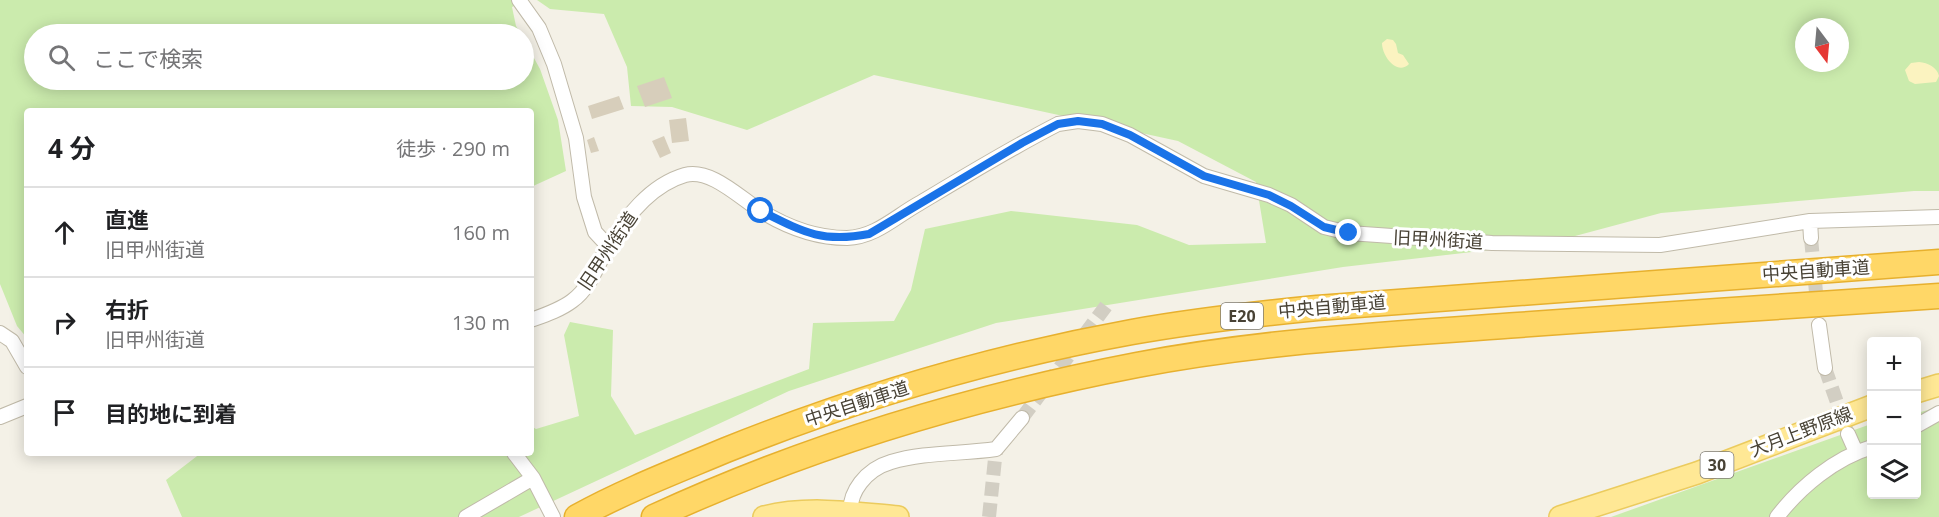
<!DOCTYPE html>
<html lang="ja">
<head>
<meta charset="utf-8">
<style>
	:root { --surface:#fff; --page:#f6f6f6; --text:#202124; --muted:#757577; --line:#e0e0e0 }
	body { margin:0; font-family:"Open Sans","Noto Sans JP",sans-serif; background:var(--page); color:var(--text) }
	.controls { position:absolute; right:18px; bottom:18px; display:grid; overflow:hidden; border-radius:6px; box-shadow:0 3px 15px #0003 }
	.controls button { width:54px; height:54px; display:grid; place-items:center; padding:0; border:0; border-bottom:2px solid var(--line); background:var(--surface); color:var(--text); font:30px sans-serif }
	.compass { position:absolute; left:1795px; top:18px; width:54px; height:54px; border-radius:50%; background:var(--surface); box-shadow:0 3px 15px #0003; rotate:164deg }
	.stop { position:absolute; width:18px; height:18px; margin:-14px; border:4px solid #1a73e8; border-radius:50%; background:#fff }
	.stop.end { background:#1a73e8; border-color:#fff; box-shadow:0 2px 6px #0008 }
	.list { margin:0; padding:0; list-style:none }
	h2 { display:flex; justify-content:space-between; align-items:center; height:78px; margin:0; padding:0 24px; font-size:26px }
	h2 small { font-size:20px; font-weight:400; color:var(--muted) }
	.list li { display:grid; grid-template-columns:39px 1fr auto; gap:18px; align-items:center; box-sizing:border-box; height:90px; padding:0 24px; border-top:2px solid var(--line) }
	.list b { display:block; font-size:22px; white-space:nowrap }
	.list p { margin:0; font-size:20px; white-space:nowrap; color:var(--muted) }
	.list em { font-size:20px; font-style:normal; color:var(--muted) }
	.icon { flex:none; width:33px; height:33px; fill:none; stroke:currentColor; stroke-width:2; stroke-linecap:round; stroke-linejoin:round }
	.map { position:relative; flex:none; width:1939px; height:517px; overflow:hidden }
	.search { position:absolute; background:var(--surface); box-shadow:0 3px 15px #0003; left:24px; top:24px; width:510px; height:66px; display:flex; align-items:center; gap:15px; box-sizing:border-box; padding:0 21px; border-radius:33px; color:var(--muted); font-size:22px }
	.panel { position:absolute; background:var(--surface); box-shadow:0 3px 15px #0003; left:24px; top:108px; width:510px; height:348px; border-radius:6px }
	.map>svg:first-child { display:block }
	.green { fill:#cbebad; fill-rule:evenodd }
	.sand { fill:#fbf3c0 }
	.building { fill:#d7cebb }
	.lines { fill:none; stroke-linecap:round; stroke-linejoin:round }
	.street-tunnel { stroke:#d2cec3; stroke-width:14; stroke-dasharray:14 7; stroke-linecap:butt }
	.street-casing { stroke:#c0baa9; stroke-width:16 }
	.primary-casing { stroke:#ebcb5e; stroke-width:24 }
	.highway-casing { stroke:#e7b02e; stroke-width:27 }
	.street { stroke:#fff; stroke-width:14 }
	.primary { stroke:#ffe895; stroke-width:21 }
	.highway { stroke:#ffd767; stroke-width:24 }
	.route { stroke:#1a73e8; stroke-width:8 }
	.labels { text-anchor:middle; stroke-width:6; stroke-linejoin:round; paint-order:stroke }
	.shield { fill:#fff; stroke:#7f7b72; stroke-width:1.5 }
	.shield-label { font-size:16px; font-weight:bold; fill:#484235 }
	.street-label { font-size:18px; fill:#484235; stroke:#fff }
</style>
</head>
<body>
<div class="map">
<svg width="1939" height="517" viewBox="0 0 1939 517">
	<rect width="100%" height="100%" fill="#f4f1e7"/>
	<!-- green -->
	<path class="green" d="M0 0H527L512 7 516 26 521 34H34V80H524V40L540 69 558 120 566 171 531 187V111H27V338L17 326 0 284Z
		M537 0H1939V191H1914L1661 213 1549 243 1343 267 996 323 789 391 519 517H182L166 480 201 453H531V426L536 429 579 416 564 335 570 322 613 330 611 396 635 435 809 369 813 323 894 321 911 290 925 229 1011 211 1137 225 1189 245 1266 243 1256 182 1178 141 874 75 747 130 672 107 631 106 627 67 604 14 550 9ZM1804 27H1840V63H1804Z
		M1939 407V517H1611L1871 424 1872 494H1916L1917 413Z"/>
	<!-- sand -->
	<path class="sand" d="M1387 39 1393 40 1396 44 1398 53 1403 55 1409 64C1397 76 1382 56 1382 43Z
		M1919 62C1928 63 1937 67 1939 76L1936 82 1915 84 1909 81 1905 70 1911 63Z"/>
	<!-- building -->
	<path class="building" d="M664 77 672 98 645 107 637 86Z
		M619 96 624 109 592 119 588 106Z
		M686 118 689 141 672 143 669 120Z
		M664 136 671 153 660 158 652 141Z
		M594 137 599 151 591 153 587 140Z"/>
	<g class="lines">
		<!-- street-tunnel -->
		<path class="street-tunnel" d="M1811 238 1819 325
			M1825 368 1848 434
			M1022 418 1106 306
			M989 517 996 449"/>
		<defs>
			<path id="street" d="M519 0 539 28 554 64 576 138 584 197 595 232 608 246
				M1810 221 1811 238
				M531 320C545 315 560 310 572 301 590 288 597 266 607 248 625 218 650 185 685 175 711 168 741 199 761 211 787 227 816 238 847 238 876 237 896 216 920 203 965 176 1011 148 1058 124L1078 121 1102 124 1130 135 1204 176 1269 195 1291 205 1324 227 1349 233 1492 243 1660 245 1810 221 1939 217
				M1819 325 1825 368
				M0 333 12 341 27 367
				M0 417 27 406
				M1916 426 1939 413
				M1848 434 1856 452
				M514 453 533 478 553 517
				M466 517 533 478
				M851 517C847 492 867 469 891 462 924 452 962 454 996 449L1022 418
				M1777 517C1800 487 1835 458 1872 447"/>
			<path id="primary" d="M1916 392 1939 385
				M764 517C807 506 854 513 898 517
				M1560 517 1697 473 1872 406"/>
			<path id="highway" d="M577 517C624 491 676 471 726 450 856 398 994 357 1132 332 1193 321 1255 314 1317 308L1939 262
				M654 517C808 446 971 397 1137 365 1262 341 1391 334 1518 325 1658 315 1799 305 1939 296"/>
		</defs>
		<!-- street casing -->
		<use href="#street" class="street-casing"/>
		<!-- primary casing -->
		<use href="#primary" class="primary-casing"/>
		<!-- highway casing -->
		<use href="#highway" class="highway-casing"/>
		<!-- street -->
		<use href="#street" class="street"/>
		<!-- primary -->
		<use href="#primary" class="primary"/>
		<!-- highway -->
		<use href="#highway" class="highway"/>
	</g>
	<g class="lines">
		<!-- route -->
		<path class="route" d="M761 211C803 232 822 243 869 234L1022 143 1058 124 1078 121 1102 124 1130 135 1204 176 1269 195 1291 206 1324 227 1349 233"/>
	</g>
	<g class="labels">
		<!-- shield labels -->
		<g class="shield">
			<rect x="1221" y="303" width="42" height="26" rx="4.5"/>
			<rect x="1700.5" y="452" width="33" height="26" rx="4.5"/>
		</g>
		<g class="shield-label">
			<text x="1242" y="322">E20</text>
			<text x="1717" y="471">30</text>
		</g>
		<!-- street labels -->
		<g class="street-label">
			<text transform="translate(1438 240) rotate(3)" y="6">旧甲州街道</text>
			<text transform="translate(608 251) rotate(-56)" y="6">旧甲州街道</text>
			<text transform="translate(1816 271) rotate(-4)" y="6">中央自動車道</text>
			<text transform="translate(1332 307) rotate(-5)" y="6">中央自動車道</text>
			<text transform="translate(857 404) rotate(-18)" y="6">中央自動車道</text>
			<text transform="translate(1801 432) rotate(-21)" y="6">大月上野原線</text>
		</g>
	</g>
</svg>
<div class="controls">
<button>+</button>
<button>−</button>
<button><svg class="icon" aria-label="layers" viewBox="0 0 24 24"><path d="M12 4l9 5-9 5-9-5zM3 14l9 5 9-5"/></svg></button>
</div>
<svg class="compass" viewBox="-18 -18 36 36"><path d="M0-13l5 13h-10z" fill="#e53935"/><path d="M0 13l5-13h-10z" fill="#757577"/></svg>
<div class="stop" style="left:761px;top:211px"></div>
<div class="stop end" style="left:1349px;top:233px"></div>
<div class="search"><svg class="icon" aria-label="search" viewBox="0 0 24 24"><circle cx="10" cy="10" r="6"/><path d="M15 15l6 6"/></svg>ここで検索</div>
<section class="panel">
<h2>4 分<small>徒歩 · 290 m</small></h2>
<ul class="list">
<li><svg class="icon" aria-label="ahead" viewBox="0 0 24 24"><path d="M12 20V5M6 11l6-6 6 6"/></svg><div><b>直進</b><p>旧甲州街道</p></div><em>160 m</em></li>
<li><svg class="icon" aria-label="right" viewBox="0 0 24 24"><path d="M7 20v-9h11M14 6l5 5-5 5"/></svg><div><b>右折</b><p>旧甲州街道</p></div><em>130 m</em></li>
<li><svg class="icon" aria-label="arrive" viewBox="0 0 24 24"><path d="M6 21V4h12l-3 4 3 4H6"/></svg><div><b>目的地に到着</b></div></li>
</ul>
</section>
</div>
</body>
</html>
